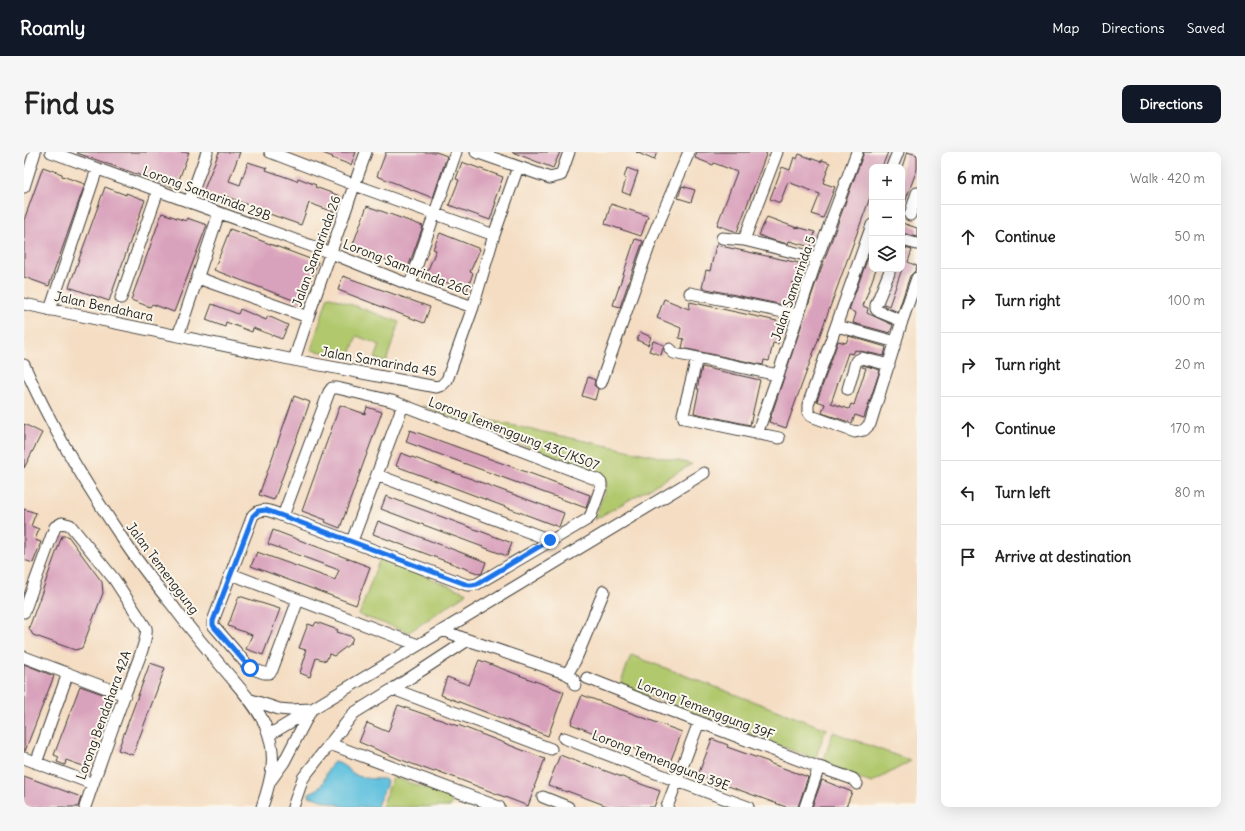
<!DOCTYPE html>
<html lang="en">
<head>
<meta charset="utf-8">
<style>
	:root { --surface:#fff; --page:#f6f6f6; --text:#222; --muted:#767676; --line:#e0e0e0; --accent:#111827 }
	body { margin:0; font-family:Delius,sans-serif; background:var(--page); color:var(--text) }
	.controls { position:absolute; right:12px; top:12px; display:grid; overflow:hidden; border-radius:8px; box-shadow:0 4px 16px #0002 }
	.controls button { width:36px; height:36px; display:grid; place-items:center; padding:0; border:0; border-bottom:1px solid var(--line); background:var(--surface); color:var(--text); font:20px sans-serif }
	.stop { position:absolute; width:12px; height:12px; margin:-9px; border:3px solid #1a73e8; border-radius:50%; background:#fff }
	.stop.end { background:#1a73e8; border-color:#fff; box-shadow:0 1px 4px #0008 }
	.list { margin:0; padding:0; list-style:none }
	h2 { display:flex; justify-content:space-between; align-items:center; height:52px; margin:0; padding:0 16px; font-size:17px }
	h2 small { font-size:13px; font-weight:400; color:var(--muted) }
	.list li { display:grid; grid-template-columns:26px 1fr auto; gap:12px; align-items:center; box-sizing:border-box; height:64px; padding:0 16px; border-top:1px solid var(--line) }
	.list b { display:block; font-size:15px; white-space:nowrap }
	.list em { font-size:13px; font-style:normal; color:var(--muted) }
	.icon { flex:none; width:22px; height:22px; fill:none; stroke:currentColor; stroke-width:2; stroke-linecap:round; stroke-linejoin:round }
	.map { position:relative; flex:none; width:893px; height:655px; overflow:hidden; border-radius:8px }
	header { display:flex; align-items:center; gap:24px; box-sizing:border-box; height:56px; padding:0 20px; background:var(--accent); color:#fff }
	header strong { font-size:19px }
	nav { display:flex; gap:22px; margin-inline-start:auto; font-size:14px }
	.intro { display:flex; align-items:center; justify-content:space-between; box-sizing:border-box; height:96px; padding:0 24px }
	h1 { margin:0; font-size:28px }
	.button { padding:10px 18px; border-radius:8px; background:var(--accent); color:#fff; font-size:14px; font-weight:700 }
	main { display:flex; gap:24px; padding:0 24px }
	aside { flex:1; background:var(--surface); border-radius:8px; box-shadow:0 4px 16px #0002 }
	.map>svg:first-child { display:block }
	.green { fill:#b1c86d; stroke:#667244 }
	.water { fill:#60c1de; stroke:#3e6e7d }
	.building { fill:#d9a2bc }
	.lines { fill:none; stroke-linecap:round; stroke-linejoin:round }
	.minor-casing { stroke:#3c3935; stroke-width:13 }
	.minor { stroke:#fff; stroke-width:11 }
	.route { stroke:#1a73e8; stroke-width:5 }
	.labels { text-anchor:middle; stroke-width:4; stroke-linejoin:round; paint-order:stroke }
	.street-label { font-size:13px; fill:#1c1c1c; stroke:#fbf7ec }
</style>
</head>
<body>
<header>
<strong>Roamly</strong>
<nav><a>Map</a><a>Directions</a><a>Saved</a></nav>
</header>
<div class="intro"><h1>Find us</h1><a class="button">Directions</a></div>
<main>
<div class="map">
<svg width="893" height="655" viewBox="0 0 893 655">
	<rect width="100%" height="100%" fill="#fbf7ec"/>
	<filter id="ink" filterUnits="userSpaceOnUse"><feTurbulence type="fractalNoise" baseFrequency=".025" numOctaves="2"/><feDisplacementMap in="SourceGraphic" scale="8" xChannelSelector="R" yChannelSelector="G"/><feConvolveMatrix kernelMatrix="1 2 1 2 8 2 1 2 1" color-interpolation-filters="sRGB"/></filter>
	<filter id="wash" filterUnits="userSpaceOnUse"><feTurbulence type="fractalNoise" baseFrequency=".012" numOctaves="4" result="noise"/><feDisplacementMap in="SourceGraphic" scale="16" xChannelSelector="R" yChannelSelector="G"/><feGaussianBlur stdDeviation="0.9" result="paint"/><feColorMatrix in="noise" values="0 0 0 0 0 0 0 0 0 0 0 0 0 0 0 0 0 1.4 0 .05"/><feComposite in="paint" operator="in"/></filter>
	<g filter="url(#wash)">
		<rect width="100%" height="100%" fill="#f4ddc2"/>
		<!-- green -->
		<path class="green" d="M304 144 375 170 362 210 351 207 356 193 333 184 325 205 287 198Z
			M398 254 668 312 570 368 583 333 579 323Z
			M356 406 443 441 385 480 335 463Z
			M607 503 802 577 791 607 596 533Z
			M809 580 887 609 847 631 799 611Z
			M369 625 429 646 426 655H358Z"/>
		<!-- water -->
		<path class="water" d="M310 610C320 611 325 620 334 624 342 627 352 627 360 627L363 629C362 638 355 646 353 655H321L285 644V641C306 634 297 621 310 610Z"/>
		<g id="blocks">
			<!-- building -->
			<path class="building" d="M54 0H165L152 36 53 1Z
				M195 0H216L205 29 216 33 224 10 243 16 242 18 273 29 274 26 292 33 291 35 316 44 310 60 285 51 277 73 234 58V57L199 43 198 47 179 40Z
				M296 0H332L327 13 308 6 309 5Z
				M362 0H412L423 4 409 46 353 24Z
				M488 0H536L529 16Z
				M612 0H633L630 8Z
				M673 0H743L713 80 693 73 713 20 690 11 689 13 671 6Z
				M840 0H864L858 15H848V40L762 276 745 270 790 136Z
				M883 0 893 3V17L879 56 878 15Z
				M775 2 797 10 798 8 806 11 799 31 811 35 799 66 788 62 796 42 764 30 756 51 746 47 758 15 766 18 770 5 773 7Z
				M438 10 479 25 470 50H472L466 68 425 53 435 28 432 27Z
				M19 15 38 22V24L61 32 25 134 0 125V68Z
				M603 16 614 20 606 43 598 40 602 27 600 26Z
				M658 34 671 38 667 50 654 46Z
				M81 35 102 43V41L121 48 85 149 45 135Z
				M587 52 624 64 617 84 581 72Z
				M343 54 399 74 384 116 328 95Z
				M138 61 162 69 163 66 183 73 150 160 128 152 126 155 107 148Z
				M743 65 773 76V75L791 80 787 95 765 89 764 92 744 87 735 83Z
				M878 71 893 76V85L878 81Z
				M206 77 294 110 277 151 190 118Z
				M416 81 456 97 446 120 449 121 443 138 402 123 412 98 409 97Z
				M611 87 619 89 596 155 589 153Z
				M692 93 775 111 771 131 769 130 764 154 678 136 682 118 686 119Z
				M848 94V117H852L839 154 844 156 843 161 869 173 866 181 829 171 832 161 825 158Z
				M878 95 888 98 884 110 893 114 891 119 886 124 874 160 860 154V152L865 154 878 117Z
				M319 124 406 155 400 171 314 138Z
				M640 147 665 157 666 150 753 169 752 174 758 175 754 192 749 191 745 209 740 208 739 213 658 196 660 187 655 186 657 176 633 166Z
				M188 152 214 162 216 157 242 168 244 164 264 173 258 187 229 176 228 180 202 170 201 175 182 168Z
				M616 180 627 185 624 193 613 188Z
				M825 184 862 195 860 204 831 198 829 202 824 201 807 251 825 257 827 252 830 253 842 216 838 215 839 213 856 218 840 266 831 263 828 271 798 261 801 252 793 249 814 189 822 191Z
				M629 189 640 193 637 203 625 199Z
				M678 215 736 228 726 273 670 261 675 237H673Z
				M564 225 571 228 570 233 574 237 571 248 558 244Z
				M270 244 286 250 250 348 235 343Z
				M316 253 341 262 343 255 358 260 316 376 301 370 302 368 278 359Z
				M0 272 18 281 0 316Z
				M386 278 566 343 562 356 382 290Z
				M377 301 540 361 535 375 372 314Z
				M362 344 488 391 483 404 357 357Z
				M0 357 12 361 7 374 15 377 11 388 17 390 9 411 0 408Z
				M354 369 462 410 458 421 456 422 349 382Z
				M249 378 346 415 332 453 227 414 233 400 311 428 315 418 244 392Z
				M38 384H44L78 430 79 441 58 496 51 498 9 483 5 476Z
				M215 444 256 457 239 503 222 497 228 483 204 474Z
				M292 470 314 478 313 480 329 485 327 491 310 504 305 502 302 509 292 506 286 525 276 521 282 502H280L282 498 275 496 284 472 290 474Z
				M455 508 540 540 524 584 417 543 423 525 445 533Z
				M126 511 141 516 109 603 94 598Z
				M0 512 30 524 1 599H0Z
				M56 534 87 545 62 615 42 608 41 613 33 610 35 605 30 603Z
				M558 543 658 580 646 610 570 582V581L547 572Z
				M374 553 434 574V573L521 607 510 635H511L504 654 411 618 410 620 375 607 335 590 343 571 364 580Z
				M688 587 704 593 703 595 745 610V611L784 625 774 655H762L674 623Z
				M536 603 559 612 560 611 636 639 630 655H586L543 639V640L524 633Z
				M0 624 57 645 54 655H0Z
				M798 628 828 640 822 655H788Z"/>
		</g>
	</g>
	<g filter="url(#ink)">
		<use href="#blocks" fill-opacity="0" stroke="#3c3935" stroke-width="1"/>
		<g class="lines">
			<defs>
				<path id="minor" d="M27 0 307 101 386 133 449 155
					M246 0 331 33 470 83
					M452 0 526 26 537 23 545 0
					M868 15 874 0
					M0 35 11 0
					M165 50 183 0
					M886 63 893 41
					M848 73 784 253V260L787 264 831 280 840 278 846 272 878 169 893 126
					M698 86 720 88 793 106
					M720 88 753 0
					M878 88 893 92
					M865 121 852 153V157L856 160 878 169
					M174 126 284 165
					M386 133 432 0
					M666 141 774 163
					M97 146 134 39
					M0 152 270 208 412 235 418 233 423 228 449 155 470 83 494 15
					M26 158 73 17
					M813 174 872 190
					M154 184 195 61
					M646 197 650 201 754 223
					M673 206 659 262 660 266 755 286
					M270 208 284 165 342 0
					M0 213C8 231 16 248 25 265 47 308 73 349 100 389 115 412 132 433 149 454 168 480 189 504 210 529 221 542 234 557 241 573 254 602 248 626 238 655
					M577 231 628 86 665 0
					M824 237 832 209 838 206 865 213
					M733 282 754 223 793 106 833 0
					M353 323 526 388
					M259 364 305 240 308 236H313L368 249 574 328 577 331V335L567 363 564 367 453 432 448 433H443L259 364C248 360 239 354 229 363L189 469V473L226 516 240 521H245L248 518 274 448
					M328 389 379 253
					M207 422 394 493
					M0 460 31 375 38 371 46 373 90 427 122 476C125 487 106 529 101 542 87 579 74 617 61 655
					M419 478 444 488 541 521 545 519 551 509 580 439
					M0 505 101 543
					M541 521C546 524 551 526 551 533
					M563 526 675 570 791 614
					M369 537 527 597
					M224 547 255 557 266 558 287 557
					M245 583 680 321
					M540 586 653 629 724 655
					M306 592 475 655
					M0 606 69 632
					M12 611 44 521
					M247 628 260 610 287 558
					M519 645 544 655
					M269 655 279 626 330 561 369 537 444 488
					M643 655 675 570
					M781 655 795 615 829 627 833 632"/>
			</defs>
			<!-- minor casing -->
			<use href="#minor" class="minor-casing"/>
			<!-- minor -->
			<use href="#minor" class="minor"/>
		</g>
	</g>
	<g class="lines" filter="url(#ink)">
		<!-- route -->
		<path class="route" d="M226 516 191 476 189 473V469L229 364 234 359 242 358 259 364 444 433H448L453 432 526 388"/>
	</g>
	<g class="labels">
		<!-- street labels -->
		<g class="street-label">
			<text transform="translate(183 41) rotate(20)" y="5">Lorong Samarinda 29B</text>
			<text transform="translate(292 99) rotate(-70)" y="5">Jalan Samarinda 26</text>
			<text transform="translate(383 115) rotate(21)" y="5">Lorong Samarinda 26C</text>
			<text transform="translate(769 136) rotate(-71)" y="5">Jalan Samarinda 5</text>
			<text transform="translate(80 154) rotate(12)" y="5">Jalan Bendahara</text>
			<text transform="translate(355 209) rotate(10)" y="5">Jalan Samarinda 45</text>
			<text transform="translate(490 281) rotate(21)" y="5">Lorong Temenggung 43C/KS07</text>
			<text transform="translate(139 416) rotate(53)" y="5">Jalan Temenggung</text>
			<text transform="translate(682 557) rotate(21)" y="5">Lorong Temenggung 39F</text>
			<text transform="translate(79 563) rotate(-70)" y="5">Lorong Bendahara 42A</text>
			<text transform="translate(637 608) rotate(21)" y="5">Lorong Temenggung 39E</text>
		</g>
	</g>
</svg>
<div class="controls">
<button>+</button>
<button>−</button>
<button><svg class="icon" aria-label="layers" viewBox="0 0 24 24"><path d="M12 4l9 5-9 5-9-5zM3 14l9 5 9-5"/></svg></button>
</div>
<div class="stop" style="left:226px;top:516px"></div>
<div class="stop end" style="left:526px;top:388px"></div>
</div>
<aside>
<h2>6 min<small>Walk · 420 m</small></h2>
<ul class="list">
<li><svg class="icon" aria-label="ahead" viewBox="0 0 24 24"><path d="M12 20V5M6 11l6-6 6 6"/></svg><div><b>Continue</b></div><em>50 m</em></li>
<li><svg class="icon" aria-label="right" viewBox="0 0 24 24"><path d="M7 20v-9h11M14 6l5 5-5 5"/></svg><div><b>Turn right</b></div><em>100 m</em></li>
<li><svg class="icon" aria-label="right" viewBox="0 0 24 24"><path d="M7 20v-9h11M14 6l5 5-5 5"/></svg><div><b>Turn right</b></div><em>20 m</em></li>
<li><svg class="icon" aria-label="ahead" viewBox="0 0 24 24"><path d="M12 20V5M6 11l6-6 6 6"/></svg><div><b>Continue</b></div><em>170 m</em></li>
<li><svg class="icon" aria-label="left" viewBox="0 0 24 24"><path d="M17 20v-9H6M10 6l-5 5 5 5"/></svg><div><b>Turn left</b></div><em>80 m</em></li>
<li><svg class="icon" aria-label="arrive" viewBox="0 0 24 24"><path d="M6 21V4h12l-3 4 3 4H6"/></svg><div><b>Arrive at destination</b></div></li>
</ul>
</aside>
</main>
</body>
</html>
